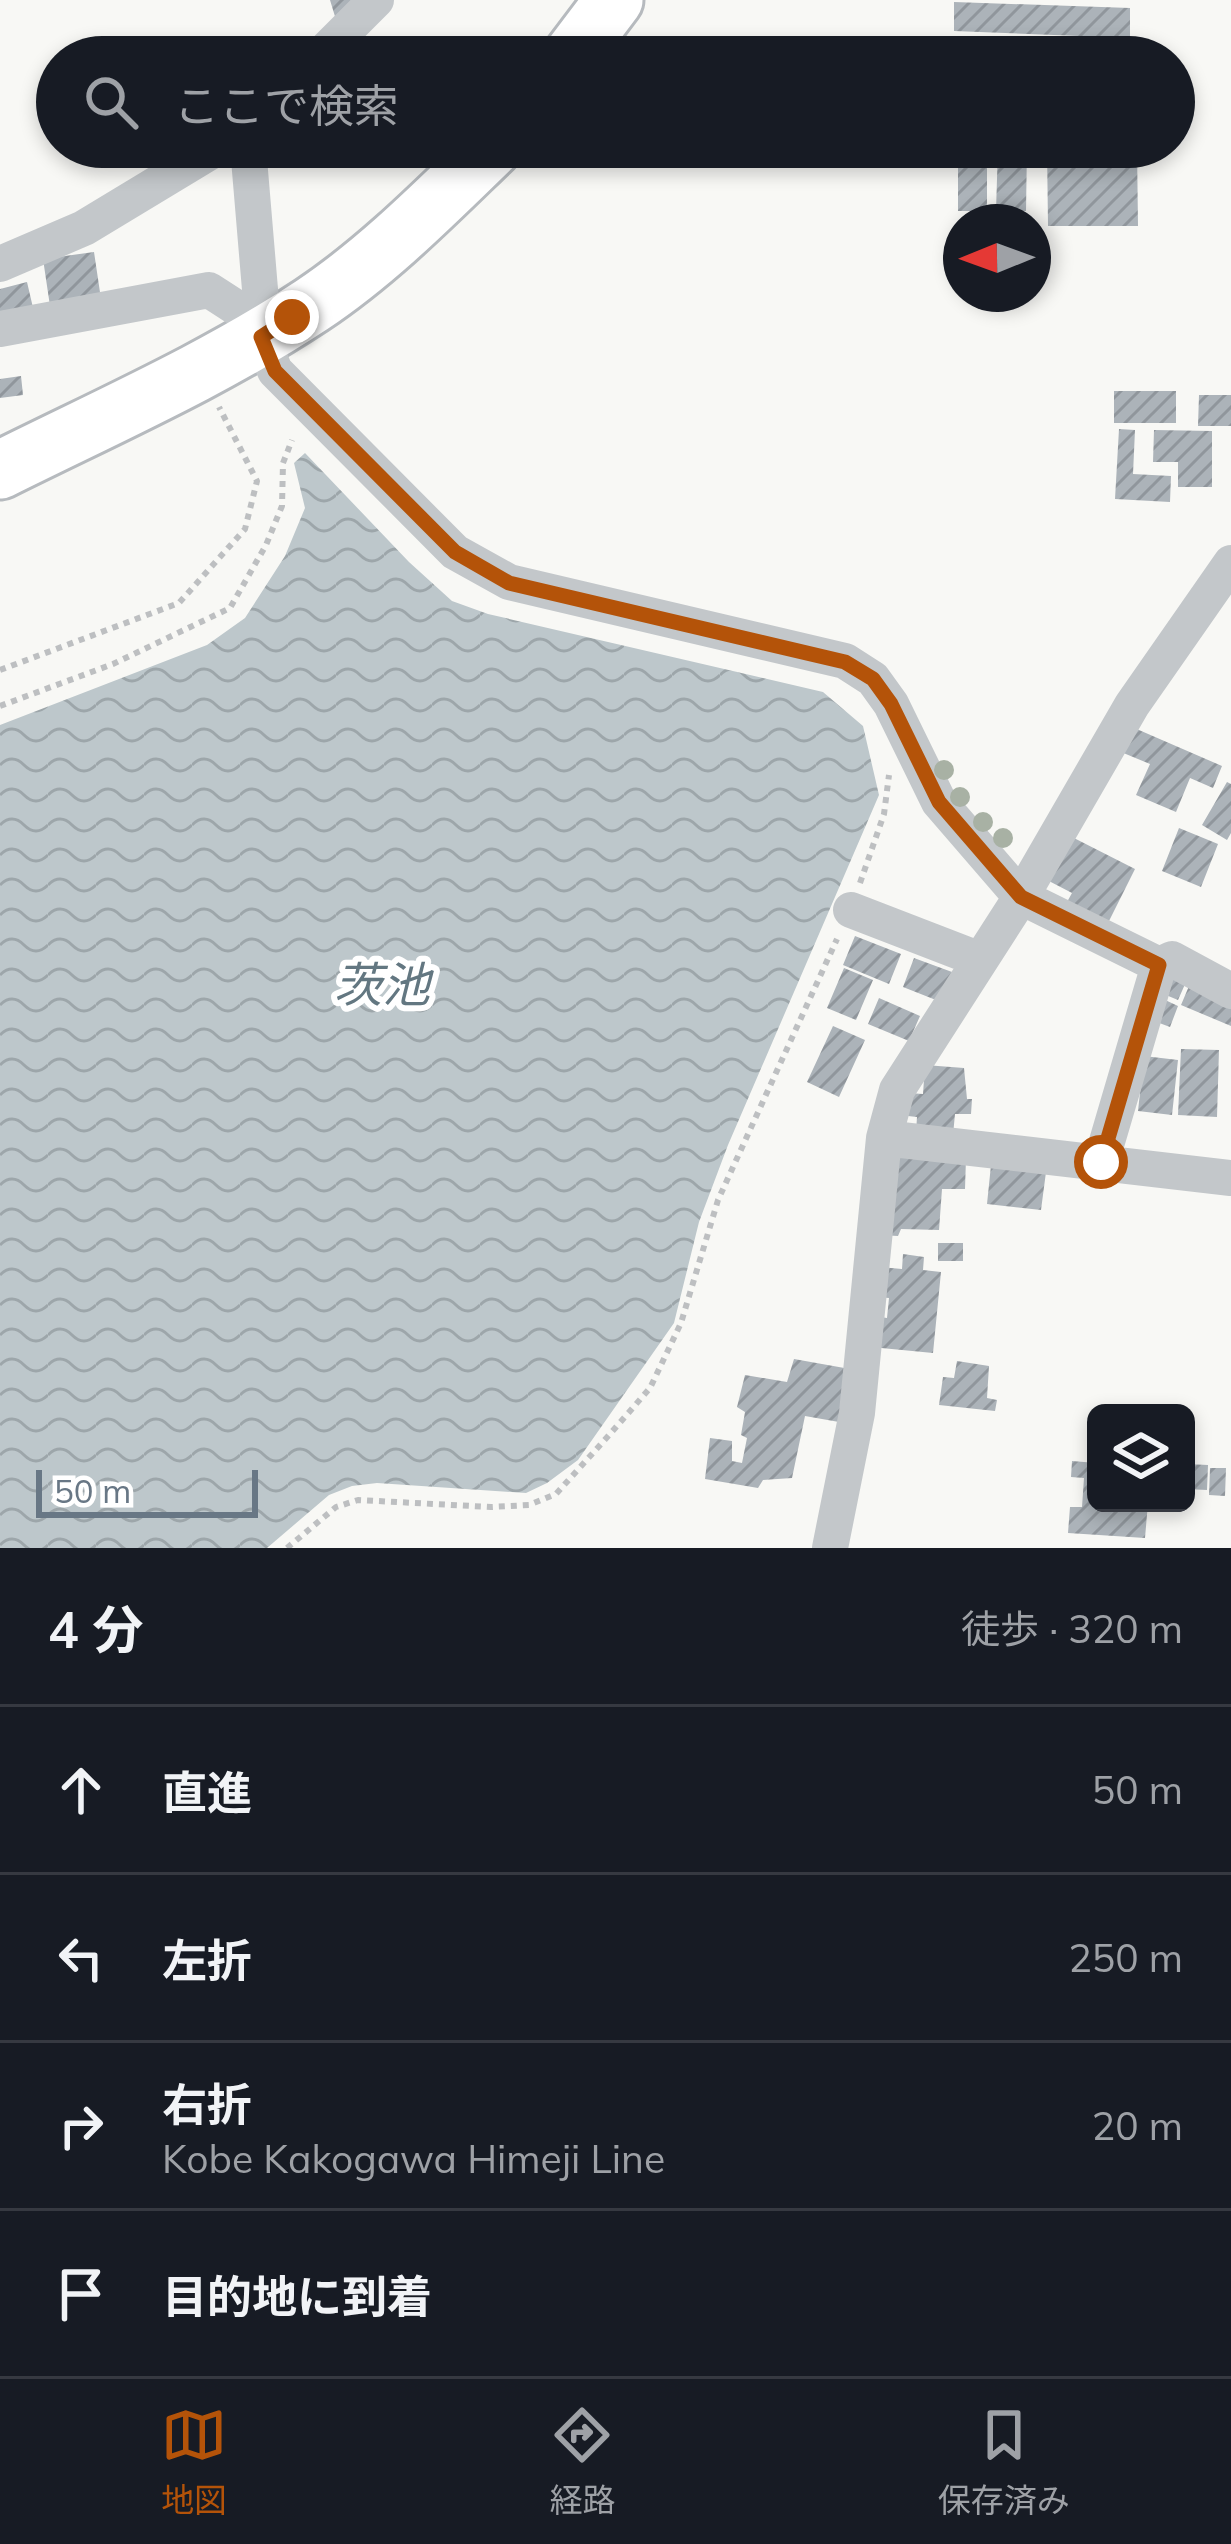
<!DOCTYPE html>
<html lang="ja">
<head>
<meta charset="utf-8">
<style>
	:root { --surface:#171b24; --page:#242831; --text:#f1f3f6; --muted:#9ea1a6; --line:#363941; --accent:#b45309 }
	body { margin:0; font-family:Mulish,"Noto Sans JP",sans-serif; background:var(--page); color:var(--text) }
	.controls { position:absolute; right:36px; bottom:36px; display:grid; overflow:hidden; border-radius:18px; box-shadow:0 6px 18px #0003 }
	.controls button { width:108px; height:108px; display:grid; place-items:center; padding:0; border:0; border-bottom:3px solid var(--line); background:var(--surface); color:var(--text); font:60px sans-serif }
	.compass { position:absolute; left:943px; top:204px; width:108px; height:108px; border-radius:50%; background:var(--surface); box-shadow:0 6px 18px #0003; rotate:269deg }
	.scale { position:absolute; left:36px; bottom:30px; width:222px; box-sizing:border-box; padding-left:12px; border:6px solid #687785; border-top:0; font-size:33px; line-height:42px; white-space:nowrap; color:#687785; -webkit-text-stroke:9px #fff; paint-order:stroke }
	.stop { position:absolute; width:36px; height:36px; margin:-27px; border:9px solid #b45309; border-radius:50%; background:#fff }
	.stop.end { background:#b45309; border-color:#fff; box-shadow:0 3px 12px #0008 }
	.list { margin:0; padding:0; list-style:none }
	h2 { display:flex; justify-content:space-between; align-items:center; height:156px; margin:0; padding:0 48px; font-size:51px }
	h2 small { font-size:39px; font-weight:400; color:var(--muted) }
	.list li { display:grid; grid-template-columns:78px 1fr auto; gap:36px; align-items:center; box-sizing:border-box; height:168px; padding:0 48px; border-top:3px solid var(--line) }
	.list b { display:block; font-size:45px; white-space:nowrap }
	.list p { margin:0; font-size:39px; white-space:nowrap; color:var(--muted) }
	.list em { font-size:39px; font-style:normal; color:var(--muted) }
	.icon { flex:none; width:66px; height:66px; fill:none; stroke:currentColor; stroke-width:2; stroke-linecap:round; stroke-linejoin:round }
	.map { position:relative; flex:none; width:1231px; height:1548px; overflow:hidden }
	.search { position:absolute; background:var(--surface); box-shadow:0 6px 18px #0003; left:36px; right:36px; top:36px; height:132px; display:flex; align-items:center; gap:30px; box-sizing:border-box; padding:0 42px; border-radius:66px; color:var(--muted); font-size:45px }
	.sheet { height:828px; background:var(--surface) }
	nav { display:flex; justify-content:space-around; align-items:center; box-sizing:border-box; height:168px; border-top:3px solid var(--line); background:var(--surface); font-size:33px; color:var(--muted) }
	nav a { display:grid; justify-items:center; gap:6px }
	nav .on { color:var(--accent) }
	.map>svg:first-child { display:block }
	.water { fill:url(#water-waves) }
	.building { fill:url(#building-hatch) }
	.lines { fill:none; stroke-linecap:round; stroke-linejoin:round }
	.primary-casing { stroke:#b6babe; stroke-width:63 }
	.path { stroke:#bdbfc1; stroke-width:6; stroke-dasharray:6 6; stroke-linecap:butt }
	.street { stroke:#c3c7ca; stroke-width:36 }
	.primary { stroke:#fff; stroke-width:57 }
	.tree { fill:#a8b1a4 }
	.route { stroke:#b45309; stroke-width:15 }
	.labels { text-anchor:middle; stroke-width:12; stroke-linejoin:round; paint-order:stroke }
	.water-label { font-size:48px; font-style:italic; fill:#637781; stroke:#fff }
</style>
</head>
<body>
<div class="map">
<svg width="1231" height="1548" viewBox="0 0 1231 1548">
	<defs>
		<pattern id="water-waves" width="16" height="10" patternUnits="userSpaceOnUse" patternTransform="scale(3)"><rect width="16" height="10" fill="#bdc7cb"/><path d="M0 5q4-4 8 0t8 0" fill="none" stroke="#9da6aa"/></pattern>
		<pattern id="building-hatch" width="6" height="6" patternUnits="userSpaceOnUse" patternTransform="scale(3)"><rect width="6" height="6" fill="#acb3b9"/><path d="M-1 1l2-2M0 6l6-6M5 7l2-2" fill="none" stroke="#90969c"/></pattern>
	</defs>
	<rect width="100%" height="100%" fill="#f8f8f5"/>
	<!-- water -->
	<path class="water" d="M305 453 409 562 452 601 488 614 823 692 863 726 879 795 728 1145 699 1222 674 1323 578 1460 547 1483 526 1493 377 1483 352 1486 329 1495 267 1548H0V725L207 645 245 618 285 556 305 508 294 463Z"/>
	<!-- building -->
	<path class="building" d="M330 0H362L337 23Z
		M954 2 1130 8V38L954 31Z
		M954 41 1130 47V57H954Z
		M958 147H987V211H958Z
		M998 147H1027L1026 211H996Z
		M1047 147H1137L1138 226H1048Z
		M94 252 101 299 50 306 43 259Z
		M27 282 34 312 0 320V289Z
		M21 376 23 395 0 398V379Z
		M1114 391H1176V423H1114Z
		M1199 395H1231V426H1198Z
		M1119 429 1135 430 1133 474 1171 476 1170 502 1115 499Z
		M1154 430 1212 431V487H1178V462H1153Z
		M1132 727 1222 766 1213 788 1190 778 1176 812 1136 795 1150 764 1121 752Z
		M1227 782 1231 784V833L1227 840 1202 825Z
		M1179 828 1218 844 1201 887 1162 871Z
		M1070 836 1135 869 1108 923 1067 902 1072 893 1047 880Z
		M855 936 901 954 889 984 843 965Z
		M914 958 952 972 941 1002 903 987Z
		M1172 966 1190 973 1178 1000 1161 993Z
		M844 968 873 980 856 1020 827 1008Z
		M1192 979 1231 996V1026L1181 1005Z
		M879 998 920 1016 909 1041 868 1024Z
		M1163 999 1178 1006 1170 1027 1154 1021Z
		M833 1026 865 1040 839 1097 807 1082Z
		M1181 1049 1219 1050 1217 1117 1178 1115Z
		M1144 1056 1178 1060 1172 1115 1138 1111Z
		M925 1065 964 1068 967 1099H972L971 1114H955L953 1135 916 1132 917 1117 908 1116 909 1093 923 1094Z
		M910 1152 966 1158 965 1189H942L939 1230 901 1229 898 1236 880 1235 888 1159Z
		M991 1165 1046 1172 1041 1210 987 1204Z
		M938 1243H963V1261H938Z
		M903 1254 924 1257 923 1270 941 1272 933 1353 871 1347 874 1316 887 1318 889 1298 877 1297 880 1267 902 1269Z
		M794 1359 850 1369 839 1422 805 1416 792 1478 763 1480 758 1488 705 1479 710 1438 732 1441V1461L742 1463 747 1438 741 1435 745 1412 737 1407 745 1375 787 1382Z
		M957 1361 989 1366 987 1398 997 1400 995 1411 939 1405 943 1377 954 1378Z
		M1072 1461 1096 1463V1503H1148L1145 1538 1068 1533 1070 1507H1082L1084 1478 1071 1477Z
		M1186 1464 1208 1465 1207 1490 1186 1489Z
		M1210 1468H1226L1225 1496 1209 1495Z"/>
	<g class="lines">
		<defs>
			<path id="primary" d="M571 57 614 0
				M0 470C104 418 214 370 312 305 378 261 436 202 493 147"/>
		</defs>
		<!-- primary casing -->
		<use href="#primary" class="primary-casing"/>
		<!-- path -->
		<path class="path" d="M0 670 179 603 245 529 257 481 219 407
			M0 706 113 664 230 608 266 545 282 506 283 463 292 440
			M860 883 884 814 889 775
			M287 1548 336 1507 358 1500 491 1507 529 1505 556 1494 610 1434 650 1388 681 1323 718 1200 837 939"/>
		<!-- street -->
		<path class="street" d="M319 57 376 0
			M248 147 263 325 261 337 275 371 455 552 509 582 845 661 873 679 891 704 939 802 1021 897 1159 965 1101 1162
			M0 264 84 228 218 147
			M0 329 209 290 263 325
			M851 910 978 959
			M1159 965 1172 959 1231 991
			M884 1138 1231 1178
			M830 1548 857 1413 884 1138 897 1090 1021 897 1132 705 1231 563"/>
		<!-- primary -->
		<use href="#primary" class="primary"/>
	</g>
	<!-- trees -->
	<g class="tree">
		<circle cx="944" cy="770" r="10"/>
		<circle cx="960" cy="797" r="10"/>
		<circle cx="983" cy="822" r="10"/>
		<circle cx="1003" cy="838" r="10"/>
	</g>
	<g class="lines">
		<!-- route -->
		<path class="route" d="M292 317 261 337 275 371 455 552 509 583 845 662 873 679 891 704 939 802 1021 897 1159 965 1101 1162"/>
	</g>
	<g class="labels">
		<!-- water labels -->
		<g class="water-label">
			<text x="382" y="1002">茨池</text>
		</g>
	</g>
</svg>
<div class="controls">
<button><svg class="icon" aria-label="layers" viewBox="0 0 24 24"><path d="M12 4l9 5-9 5-9-5zM3 14l9 5 9-5"/></svg></button>
</div>
<svg class="compass" viewBox="-18 -18 36 36"><path d="M0-13l5 13h-10z" fill="#e53935"/><path d="M0 13l5-13h-10z" fill="#9ea1a6"/></svg>
<div class="scale">50 m</div>
<div class="stop" style="left:1101px;top:1162px"></div>
<div class="stop end" style="left:292px;top:317px"></div>
<div class="search"><svg class="icon" aria-label="search" viewBox="0 0 24 24"><circle cx="10" cy="10" r="6"/><path d="M15 15l6 6"/></svg>ここで検索</div>
</div>
<section class="sheet">
<h2>4 分<small>徒歩 · 320 m</small></h2>
<ul class="list">
<li><svg class="icon" aria-label="ahead" viewBox="0 0 24 24"><path d="M12 20V5M6 11l6-6 6 6"/></svg><div><b>直進</b></div><em>50 m</em></li>
<li><svg class="icon" aria-label="left" viewBox="0 0 24 24"><path d="M17 20v-9H6M10 6l-5 5 5 5"/></svg><div><b>左折</b></div><em>250 m</em></li>
<li><svg class="icon" aria-label="right" viewBox="0 0 24 24"><path d="M7 20v-9h11M14 6l5 5-5 5"/></svg><div><b>右折</b><p>Kobe Kakogawa Himeji Line</p></div><em>20 m</em></li>
<li><svg class="icon" aria-label="arrive" viewBox="0 0 24 24"><path d="M6 21V4h12l-3 4 3 4H6"/></svg><div><b>目的地に到着</b></div></li>
</ul>
</section>
<nav>
<a class="on"><svg class="icon" aria-label="map" viewBox="0 0 24 24"><path d="M3 6l6-2 6 2 6-2v14l-6 2-6-2-6 2zM9 4v14M15 6v14"/></svg>地図</a>
<a><svg class="icon" aria-label="directions" viewBox="0 0 24 24"><path d="M12 3l9 9-9 9-9-9zM9 14v-3h6M13 9l2 2-2 2"/></svg>経路</a>
<a><svg class="icon" aria-label="saved" viewBox="0 0 24 24"><path d="M7 4h10v16l-5-4-5 4z"/></svg>保存済み</a>
</nav>
</body>
</html>
